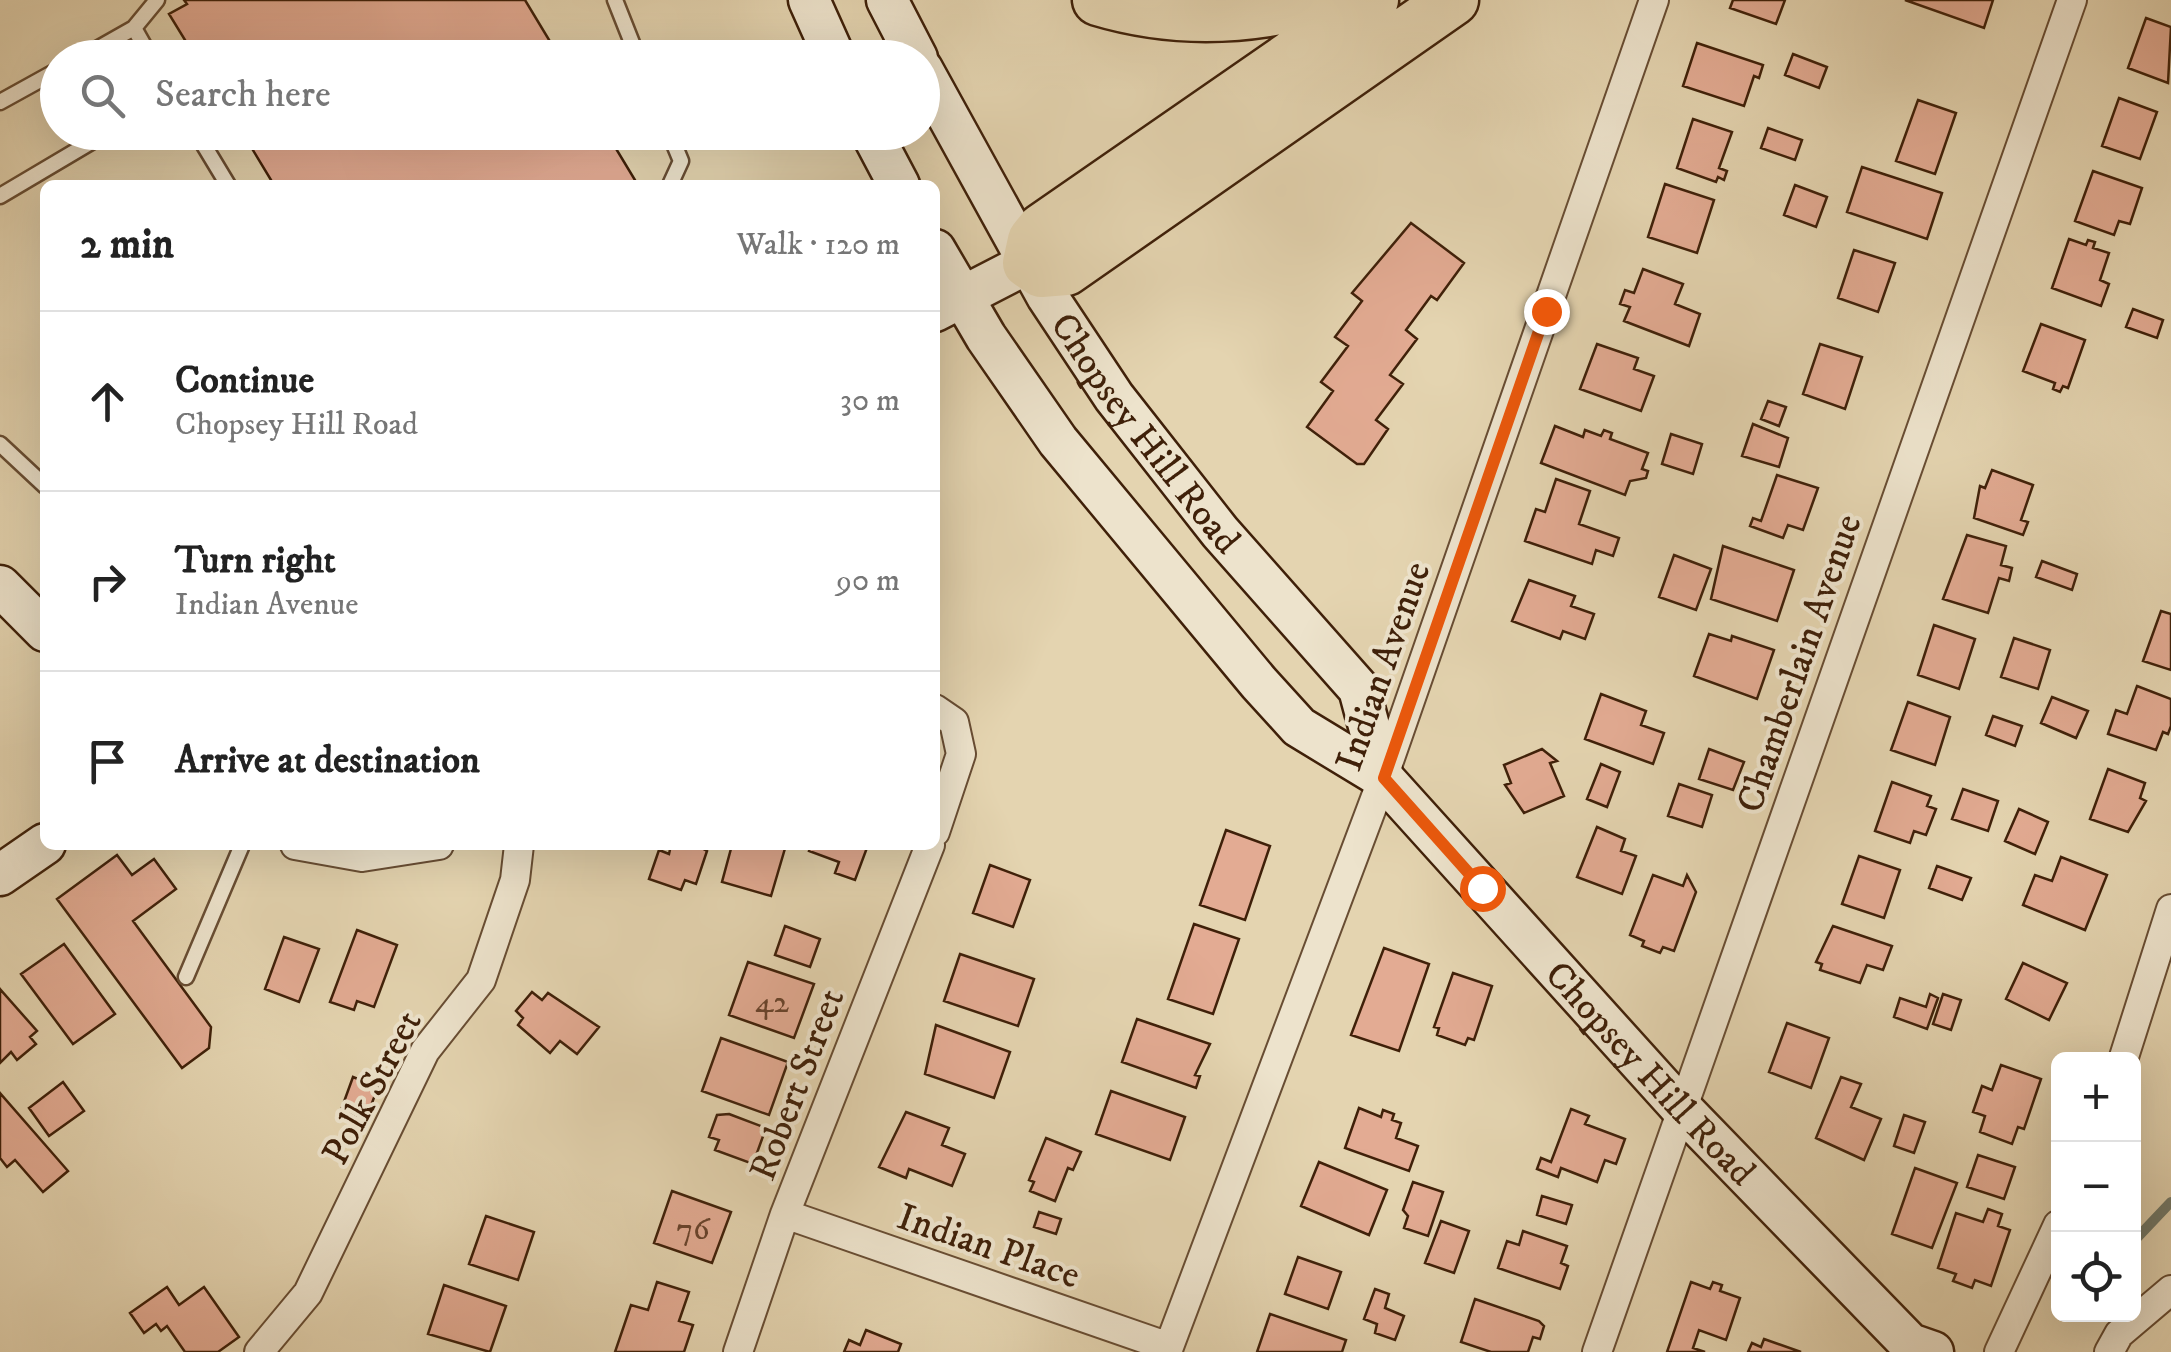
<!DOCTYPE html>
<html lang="en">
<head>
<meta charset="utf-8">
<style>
	:root { --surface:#fff; --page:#f6f6f6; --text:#222; --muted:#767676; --line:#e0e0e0 }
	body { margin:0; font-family:"IM FELL DW Pica",serif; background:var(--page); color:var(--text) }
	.controls { position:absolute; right:30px; bottom:30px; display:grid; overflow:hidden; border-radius:15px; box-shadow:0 10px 40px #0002 }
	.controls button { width:90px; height:90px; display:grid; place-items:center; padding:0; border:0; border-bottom:2px solid var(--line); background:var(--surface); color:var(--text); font:50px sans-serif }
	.stop { position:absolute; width:30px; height:30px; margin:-22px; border:8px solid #ea580c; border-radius:50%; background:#fff }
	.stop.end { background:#ea580c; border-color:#fff; box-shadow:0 2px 10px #0008 }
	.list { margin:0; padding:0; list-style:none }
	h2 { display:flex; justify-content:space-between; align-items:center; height:130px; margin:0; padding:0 40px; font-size:42px }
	h2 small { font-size:32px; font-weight:400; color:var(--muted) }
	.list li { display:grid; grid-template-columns:65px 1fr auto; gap:30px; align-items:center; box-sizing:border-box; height:180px; padding:0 40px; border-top:2px solid var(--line) }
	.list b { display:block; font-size:38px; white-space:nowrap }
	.list p { margin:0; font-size:32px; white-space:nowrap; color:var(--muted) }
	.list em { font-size:32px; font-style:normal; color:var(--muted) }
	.icon { flex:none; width:55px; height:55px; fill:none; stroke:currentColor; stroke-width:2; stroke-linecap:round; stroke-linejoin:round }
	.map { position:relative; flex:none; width:2171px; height:1352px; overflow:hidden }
	.search { position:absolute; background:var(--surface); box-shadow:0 10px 40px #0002; left:40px; top:40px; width:900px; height:110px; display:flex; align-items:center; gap:25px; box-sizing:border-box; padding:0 35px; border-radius:55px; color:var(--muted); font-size:38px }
	.panel { position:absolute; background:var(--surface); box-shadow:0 10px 40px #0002; left:40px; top:180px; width:900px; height:670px; border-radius:15px }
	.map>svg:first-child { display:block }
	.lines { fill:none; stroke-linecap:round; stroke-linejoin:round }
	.stream { stroke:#737b6b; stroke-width:10 }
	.building { fill:#e3ab93; stroke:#3f2009; stroke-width:2.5 }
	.service-casing { stroke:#684d33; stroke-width:19 }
	.minor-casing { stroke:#684d33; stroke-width:32 }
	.secondary-casing { stroke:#3f2009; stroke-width:45 }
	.motorway-casing { stroke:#3f2009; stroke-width:55 }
	.service { stroke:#ede3cc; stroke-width:14 }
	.minor { stroke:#ede3cc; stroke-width:28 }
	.secondary { stroke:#ede3cc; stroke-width:40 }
	.motorway { stroke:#e4d4b0; stroke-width:50 }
	.route { stroke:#ea580c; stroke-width:12 }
	.labels { text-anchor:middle; stroke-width:8; stroke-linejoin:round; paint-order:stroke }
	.number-label { font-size:32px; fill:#68432c }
	.street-label { font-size:38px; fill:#3f2009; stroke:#ede3cc }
</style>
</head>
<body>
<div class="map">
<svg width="2171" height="1352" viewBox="0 0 2171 1352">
	<rect width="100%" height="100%" fill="#e4d4b0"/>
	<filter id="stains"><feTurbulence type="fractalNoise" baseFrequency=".002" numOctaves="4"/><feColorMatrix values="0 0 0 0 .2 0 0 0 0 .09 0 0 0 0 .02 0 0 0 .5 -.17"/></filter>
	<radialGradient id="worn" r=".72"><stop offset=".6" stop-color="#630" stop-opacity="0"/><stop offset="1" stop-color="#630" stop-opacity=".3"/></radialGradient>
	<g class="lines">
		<!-- stream -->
		<path class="stream" d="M2134 1241 2171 1202"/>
	</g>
	<!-- building -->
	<path class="building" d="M184 0H525L560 58H196L169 14 187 4Z
		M1733 0H1785L1776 24 1730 8Z
		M1905 0H1993L1984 28Z
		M2146 18 2171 27 2168 83 2128 68Z
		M1697 43 1763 65 1759 78 1754 76 1744 106 1683 86Z
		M1793 54 1827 67 1819 88 1785 75Z
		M2119 98 2157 112 2140 159 2102 146Z
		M1918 100 1956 113 1935 174 1896 161Z
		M1693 119 1732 132 1719 168 1727 171 1724 180 1718 177 1716 182 1677 168Z
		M1768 128 1802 140 1795 160 1761 148Z
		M242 132H606L638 185H274Z
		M1862 167 1942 193 1927 239 1847 212Z
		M2093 171 2142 188 2130 224 2119 221 2114 235 2075 221Z
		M1665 184 1714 200 1697 253 1648 237Z
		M1795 185 1827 197 1816 227 1784 215Z
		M1411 223 1464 263 1437 300 1431 296 1406 330 1417 339 1390 375 1403 384 1376 420 1388 429 1364 464H1357L1307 427 1333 391 1321 382 1348 346 1335 337 1362 301 1352 293Z
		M2069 239 2086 245 2088 240 2095 242 2093 248 2109 253 2100 280 2109 284 2101 306 2052 288Z
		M1854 250 1895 263 1878 312 1838 298Z
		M1643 269 1683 284 1675 304 1700 314 1689 346 1624 321 1630 307 1620 304 1625 290 1634 293Z
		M2133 309 2163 320 2157 338 2126 327Z
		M2041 324 2085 340 2068 388 2063 386 2060 392 2053 389 2055 383 2023 371Z
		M1597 344 1638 358 1634 369 1654 376 1641 411 1580 389Z
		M1820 344 1862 357 1845 409 1803 394Z
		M1768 401 1786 407 1779 426 1761 419Z
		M1753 424 1788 438 1779 467 1742 456Z
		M1555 426 1583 437 1585 430 1601 436 1604 430 1612 433 1610 439 1648 453 1642 469 1648 471 1646 478 1630 481 1625 495 1541 463Z
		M1671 434 1702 444 1693 474 1662 464Z
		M1992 470 2033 485 2021 520 2028 522 2023 535 1974 518 1980 486 1985 488Z
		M1777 475 1818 488 1803 530 1788 525 1783 538 1750 526 1753 518 1761 521Z
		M1556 479 1590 491 1579 524 1619 538 1613 556 1596 550 1592 564 1525 541 1536 509 1545 512Z
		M1967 535 2006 546 2001 565 2012 568 2009 581 1999 578 1988 613 1943 599Z
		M1723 546 1794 570 1777 621 1711 599Z
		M1674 555 1711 569 1696 610 1659 597Z
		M2042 561 2077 574 2072 590 2036 577Z
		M1529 580 1575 596 1571 606 1594 614 1585 639 1563 631 1560 639 1512 621Z
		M2161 611 2171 614V670L2143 661Z
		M1934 625 1975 639 1959 689 1918 675Z
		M1709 634 1731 641 1732 636 1774 650 1757 699 1694 676Z
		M2014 638 2050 650 2038 689 2001 677Z
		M2137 686 2171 699V726L2168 734 2163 732 2156 750 2108 734 2116 710 2127 714Z
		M1601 694 1646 711 1641 725 1664 733 1653 764 1585 739Z
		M2052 697 2088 711 2076 738 2041 723Z
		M1908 702 1950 717 1935 765 1891 750Z
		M1993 716 2022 726 2015 746 1986 735Z
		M1542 749 1557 761 1550 763 1564 796 1524 813 1505 785 1511 783 1504 765Z
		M1709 749 1744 762 1733 790 1699 779Z
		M1601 764 1620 772 1607 807 1587 799Z
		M2108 769 2145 783 2140 798 2146 801 2128 832 2090 819Z
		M1892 782 1931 796 1927 806 1936 809 1926 835 1914 831 1910 843 1875 831Z
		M1679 784 1712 795 1702 827 1668 816Z
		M1963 789 1998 801 1988 831 1952 819Z
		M2019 809 2048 822 2035 854 2005 841Z
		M1597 827 1625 839 1621 851 1636 856 1622 894 1577 877Z
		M1226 830 1270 846 1245 920 1200 905Z
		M671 845H696L707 851 696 884 685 880 681 890 649 879 659 850 669 854Z
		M732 845H786L771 896 722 882Z
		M811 845H868L855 880 835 873 839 862 809 851Z
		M117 855 132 875 154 859 176 889 133 921 211 1027 209 1048 182 1068 57 899Z
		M1859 856 1900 870 1884 918 1842 904Z
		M2061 857 2107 875 2085 930 2023 905 2035 875 2052 881Z
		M990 865 1030 880 1013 927 973 913Z
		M1937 866 1971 878 1962 900 1929 888Z
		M1653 875 1683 886 1687 875 1696 892 1674 951 1663 947 1660 953 1642 946 1644 941 1630 935Z
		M1194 924 1239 939 1213 1014 1168 999Z
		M785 926 820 939 810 967 775 955Z
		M1833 926 1892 946 1883 970 1867 965 1860 983 1820 970 1822 964 1816 962Z
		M357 930 397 945 374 1007 357 1001 354 1010 330 1002Z
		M284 937 319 949 299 1002 265 989Z
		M64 944 115 1014 73 1044 21 974Z
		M1384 948 1429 964 1399 1051 1351 1035Z
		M960 954 1034 979 1018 1026 944 1001Z
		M748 962 814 984 794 1038 729 1015Z
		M2023 963 2067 983 2049 1020 2006 999Z
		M1453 973 1492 986 1474 1040 1468 1038 1465 1045 1437 1035 1439 1028 1434 1027Z
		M0 989 37 1031 30 1037 36 1044 17 1060 11 1052 0 1063Z
		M532 992 542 1000 548 993 599 1027 577 1054 560 1041 550 1053 518 1025 523 1018 516 1011Z
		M1930 994 1938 998 1927 1029 1894 1017 1900 998 1926 1007Z
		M1943 994 1961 1000 1951 1030 1933 1024Z
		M1137 1019 1210 1044 1195 1075 1200 1076 1196 1088 1122 1062Z
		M1787 1023 1829 1038 1811 1088 1769 1072Z
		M936 1025 1010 1052 994 1098 925 1074Z
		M721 1038 788 1062 769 1115 702 1091Z
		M2001 1065 2041 1079 2024 1129 2018 1127 2012 1144 1980 1132 1985 1116 1973 1112 1982 1086 1992 1090Z
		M353 1077 378 1087 366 1119 341 1110Z
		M1841 1077 1861 1084 1851 1107 1881 1119 1864 1160 1816 1138Z
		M63 1082 84 1111 49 1136 29 1108Z
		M1111 1091 1185 1117 1170 1160 1096 1134Z
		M0 1093 68 1171 43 1192 15 1160 7 1167 0 1158Z
		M1359 1108 1381 1117 1383 1110 1394 1114 1392 1120 1401 1123 1396 1138 1418 1146 1409 1171 1345 1148Z
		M1571 1109 1589 1116 1585 1124 1625 1139 1616 1164 1605 1160 1597 1182 1561 1168 1558 1177 1537 1169 1541 1158 1551 1162Z
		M906 1112 949 1128 942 1145 965 1154 952 1186 909 1169 906 1178 879 1167Z
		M729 1114 766 1128 753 1164 715 1150 719 1140 709 1137 717 1115Z
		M1904 1115 1925 1122 1914 1153 1894 1146Z
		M1046 1138 1081 1152 1073 1170 1068 1168 1055 1201 1030 1191 1034 1182 1029 1180Z
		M1978 1155 2015 1167 2004 1199 1967 1187Z
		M1319 1162 1387 1190 1369 1235 1301 1206Z
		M1915 1168 1957 1183 1932 1248 1892 1234Z
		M1413 1182 1443 1192 1428 1236 1404 1228 1408 1216 1403 1210Z
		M672 1191 731 1212 712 1263 654 1243Z
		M1542 1196 1572 1205 1566 1224 1537 1215Z
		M1988 1209 2002 1214 1998 1226 2010 1230 1991 1286 1975 1280 1972 1288 1953 1281 1956 1274 1938 1268 1956 1213 1983 1222Z
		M1039 1212 1061 1219 1056 1234 1034 1227Z
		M486 1216 534 1232 518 1280 469 1264Z
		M1441 1221 1469 1231 1454 1273 1425 1263Z
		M1523 1231 1567 1246 1561 1263 1568 1266 1560 1289 1498 1268 1507 1241 1519 1245Z
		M1298 1257 1341 1272 1328 1309 1285 1294Z
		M657 1282 689 1292 679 1321 693 1325 684 1352H615L631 1305 648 1310Z
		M1691 1282 1710 1289 1713 1282 1722 1285 1720 1291 1740 1298 1726 1340 1699 1330 1693 1348 1705 1352H1667Z
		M444 1285 506 1306 490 1352 428 1334Z
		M167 1287 179 1305 204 1287 239 1337 218 1352H185L167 1326 161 1331 156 1324 144 1333 130 1313Z
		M1375 1289 1389 1294 1385 1308 1404 1316 1395 1340 1375 1333 1377 1324 1364 1319Z
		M1475 1299 1539 1321 1544 1326 1540 1339 1533 1337 1528 1352H1491L1461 1342Z
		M1270 1314 1346 1340 1342 1352H1257Z
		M866 1330 901 1344 898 1352H844L849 1340 860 1345Z
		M1764 1339 1801 1352H1748L1752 1343 1761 1347Z"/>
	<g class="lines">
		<defs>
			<path id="service" d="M615 0 638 58
				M134 28 157 0
				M81 58 134 28 151 58
				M0 102 58 70
				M196 132 228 185
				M669 132 681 161 670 185
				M0 196 108 132
				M0 444 45 486
				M186 977 242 845"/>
			<path id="minor" d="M935 709 954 722 961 754 935 832
				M295 845 362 857 439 845
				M2123 1060 2171 909
				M785 1214 1169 1347
				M259 1352 308 1293 425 1051 481 980 515 880 519 845
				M738 1352 785 1214 930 845
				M1167 1352 1383 778 1654 0
				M1597 1352 2072 0
				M1999 1352 2058 1225
				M2109 1352 2119 1334 2171 1290"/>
			<g id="secondary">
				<path d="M809 0 835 58"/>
				<path d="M887 0 917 58"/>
				<path id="s1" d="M922 69 1047 296 1114 397 1220 532 1359 689 1383 778"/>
				<path d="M871 132 899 185"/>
				<path id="s2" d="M935 250 986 337 1058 441 1259 683 1299 727 1383 778 1682 1109 1910 1344 1933 1352"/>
				<path d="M935 311 1028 263"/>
				<path d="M0 586 45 631"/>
				<path d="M0 875 45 844"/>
			</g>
			<path id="motorway" d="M1098 0C1171 22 1246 20 1319 0
				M1373 0 1042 229 1033 240 1028 263 1041 272 1066 270 1453 0"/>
		</defs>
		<!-- service casing -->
		<use href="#service" class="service-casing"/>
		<!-- minor casing -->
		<use href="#minor" class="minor-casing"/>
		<!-- secondary casing -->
		<use href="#secondary" class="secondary-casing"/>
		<!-- motorway casing -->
		<use href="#motorway" class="motorway-casing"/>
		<!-- service -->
		<use href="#service" class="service"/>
		<!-- minor -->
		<use href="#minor" class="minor"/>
		<!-- secondary -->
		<use href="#secondary" class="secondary"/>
		<!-- motorway -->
		<use href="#motorway" class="motorway"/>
	</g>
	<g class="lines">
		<!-- route -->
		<path class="route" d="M1482 888 1384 778 1546 311"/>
	</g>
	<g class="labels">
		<!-- number labels -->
		<g class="number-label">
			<text x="772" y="1012">42</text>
			<text x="693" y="1239">76</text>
		</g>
		<!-- street labels -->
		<g class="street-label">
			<text dy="13" stroke="none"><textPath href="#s1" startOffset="428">Chopsey Hill Road</textPath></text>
			<text transform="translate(1798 663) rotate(-71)" y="13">Chamberlain Avenue</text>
			<text transform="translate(1382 666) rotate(-71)" y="13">Indian Avenue</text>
			<text dy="13" stroke="none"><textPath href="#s2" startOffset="1098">Chopsey Hill Road</textPath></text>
			<text transform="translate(796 1084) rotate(-69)" y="13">Robert Street</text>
			<text transform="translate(371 1087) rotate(-62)" y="13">Polk Street</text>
			<text transform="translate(989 1245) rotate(19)" y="13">Indian Place</text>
		</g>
	</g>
	<rect width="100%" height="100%" filter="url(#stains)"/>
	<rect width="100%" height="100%" fill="url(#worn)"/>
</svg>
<div class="controls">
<button>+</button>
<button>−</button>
<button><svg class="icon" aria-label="locate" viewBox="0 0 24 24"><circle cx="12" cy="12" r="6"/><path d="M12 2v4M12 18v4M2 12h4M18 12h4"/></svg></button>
</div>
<div class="stop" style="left:1482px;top:888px"></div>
<div class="stop end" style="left:1546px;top:311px"></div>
<div class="search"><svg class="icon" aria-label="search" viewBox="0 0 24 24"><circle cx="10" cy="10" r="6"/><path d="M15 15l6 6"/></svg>Search here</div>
<section class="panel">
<h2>2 min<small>Walk · 120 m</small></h2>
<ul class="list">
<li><svg class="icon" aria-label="ahead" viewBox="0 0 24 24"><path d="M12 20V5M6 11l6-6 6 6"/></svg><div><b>Continue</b><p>Chopsey Hill Road</p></div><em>30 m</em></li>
<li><svg class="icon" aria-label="right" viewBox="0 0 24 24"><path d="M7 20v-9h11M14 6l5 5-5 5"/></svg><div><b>Turn right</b><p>Indian Avenue</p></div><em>90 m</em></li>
<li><svg class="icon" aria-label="arrive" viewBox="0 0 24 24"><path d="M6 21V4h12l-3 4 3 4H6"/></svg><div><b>Arrive at destination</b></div></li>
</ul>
</section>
</div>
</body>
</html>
